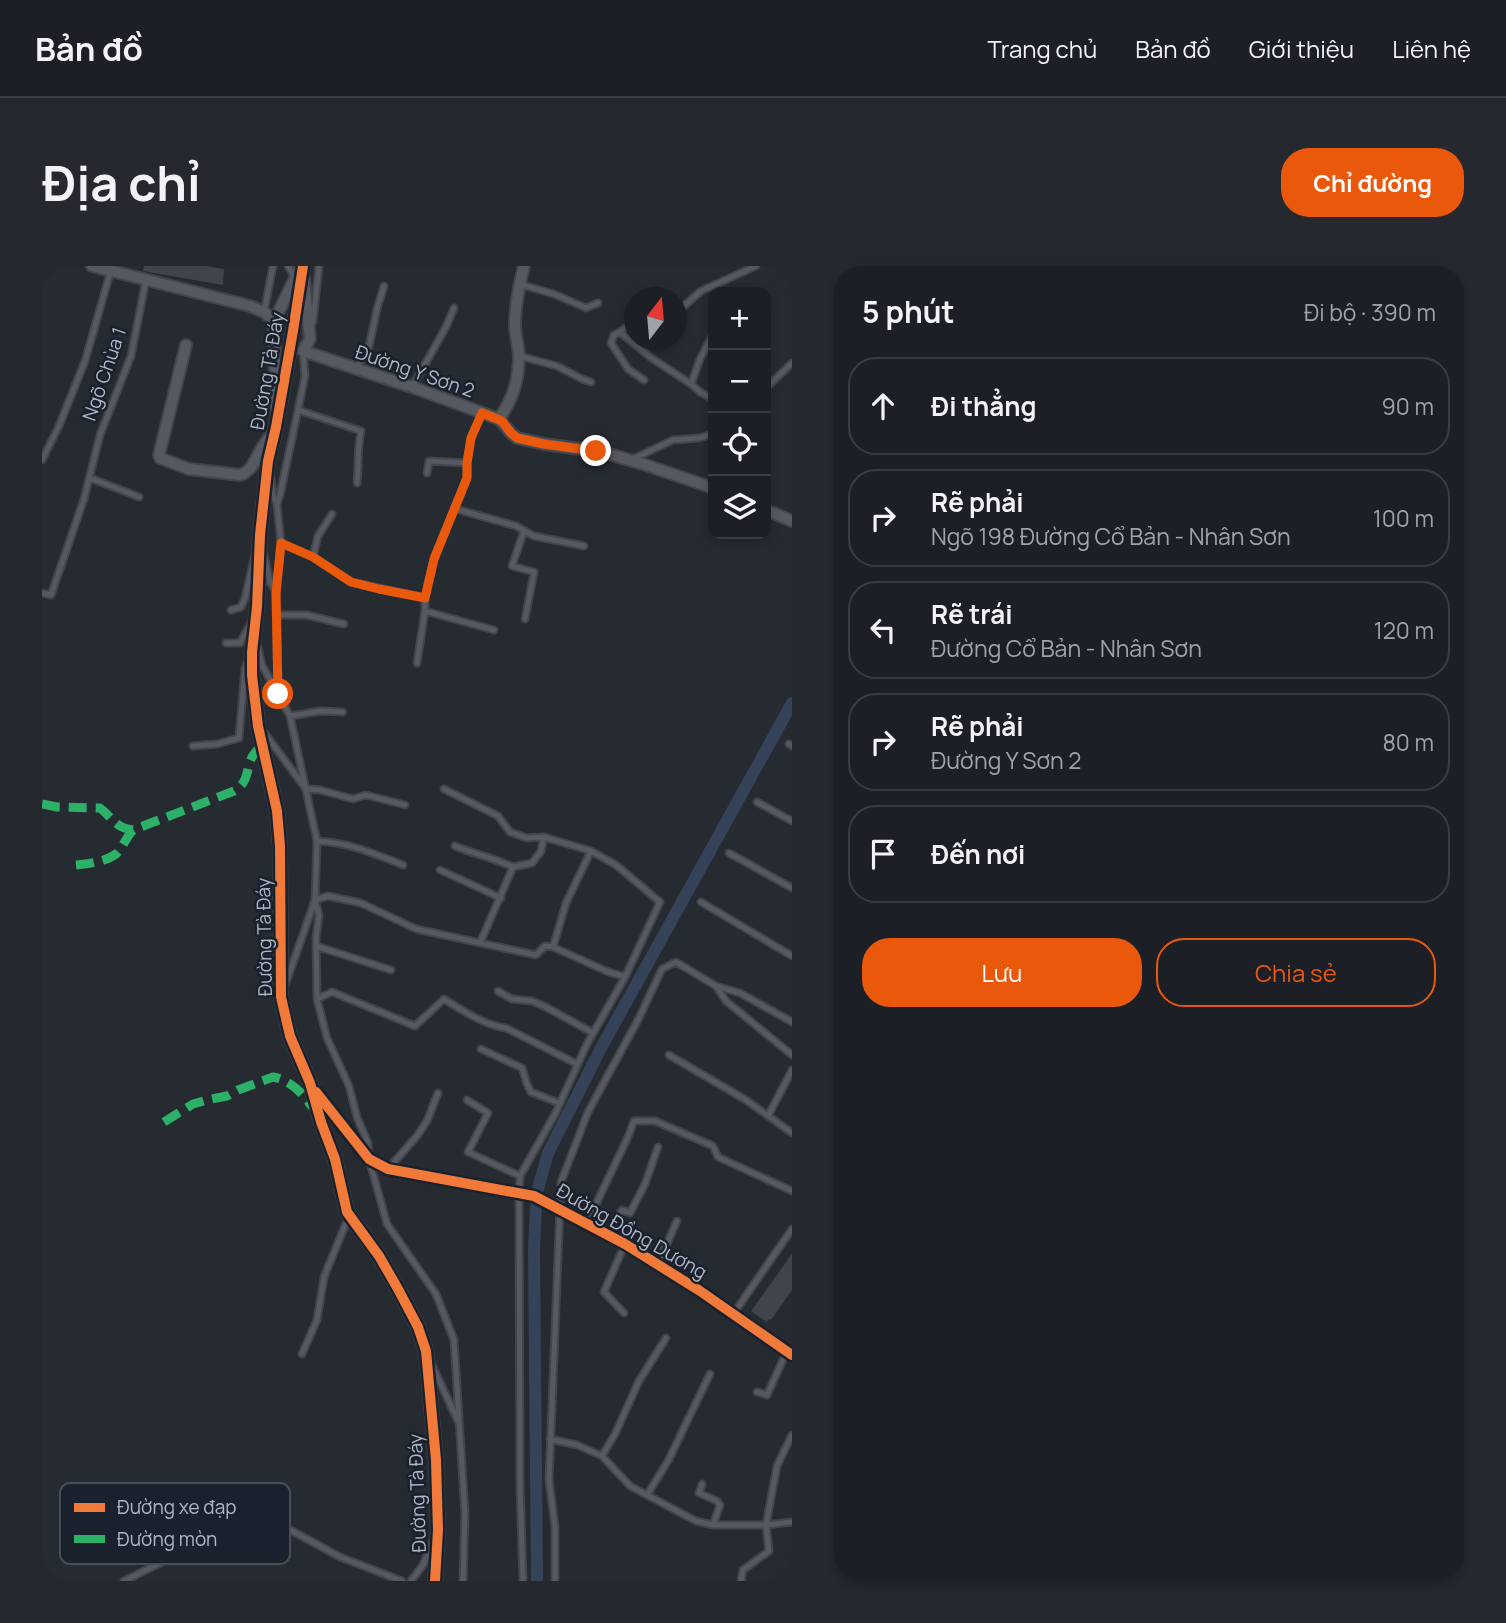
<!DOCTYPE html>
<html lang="vi">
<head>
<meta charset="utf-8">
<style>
	:root { --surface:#1c2026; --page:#25282e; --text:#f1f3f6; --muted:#a0a3a7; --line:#3a3e43; --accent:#ea580c }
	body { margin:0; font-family:Manrope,sans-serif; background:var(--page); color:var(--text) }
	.controls { position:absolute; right:21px; top:21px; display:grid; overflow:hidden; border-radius:14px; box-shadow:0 4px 10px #0003 }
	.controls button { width:63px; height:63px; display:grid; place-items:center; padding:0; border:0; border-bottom:2px solid var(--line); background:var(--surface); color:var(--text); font:35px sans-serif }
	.compass { position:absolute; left:582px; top:21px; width:63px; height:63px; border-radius:50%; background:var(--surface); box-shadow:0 4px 10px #0003; rotate:16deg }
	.stop { position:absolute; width:21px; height:21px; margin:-16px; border:5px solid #ea580c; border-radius:50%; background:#fff }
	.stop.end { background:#ea580c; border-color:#fff; box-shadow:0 2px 7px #0008 }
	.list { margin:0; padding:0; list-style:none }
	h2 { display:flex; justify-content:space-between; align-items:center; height:91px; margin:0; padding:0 28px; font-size:30px }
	h2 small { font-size:23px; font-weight:400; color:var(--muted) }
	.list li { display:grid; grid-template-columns:46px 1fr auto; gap:21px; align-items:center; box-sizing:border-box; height:98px; margin:0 14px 14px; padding:0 14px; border:2px solid var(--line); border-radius:28px }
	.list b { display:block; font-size:26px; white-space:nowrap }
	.list p { margin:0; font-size:23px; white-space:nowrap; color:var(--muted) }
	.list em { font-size:23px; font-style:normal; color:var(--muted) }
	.actions { display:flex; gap:14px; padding:21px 28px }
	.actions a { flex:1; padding:16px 0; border:2px solid var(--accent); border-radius:28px; text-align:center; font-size:24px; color:var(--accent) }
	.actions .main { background:var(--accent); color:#fff }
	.icon { flex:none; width:38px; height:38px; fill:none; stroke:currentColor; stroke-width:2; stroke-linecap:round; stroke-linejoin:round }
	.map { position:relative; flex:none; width:750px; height:1315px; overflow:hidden; border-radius:28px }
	header { display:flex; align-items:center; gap:42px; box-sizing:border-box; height:98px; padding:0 35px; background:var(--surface); border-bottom:2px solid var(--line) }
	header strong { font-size:33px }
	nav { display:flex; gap:38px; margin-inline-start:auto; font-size:24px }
	.intro { display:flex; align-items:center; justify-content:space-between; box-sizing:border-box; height:168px; padding:0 42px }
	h1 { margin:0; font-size:49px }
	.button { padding:18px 32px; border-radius:28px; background:var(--accent); color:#fff; font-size:24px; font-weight:700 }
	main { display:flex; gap:42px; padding:0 42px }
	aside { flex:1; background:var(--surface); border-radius:28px; box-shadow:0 4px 10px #0003 }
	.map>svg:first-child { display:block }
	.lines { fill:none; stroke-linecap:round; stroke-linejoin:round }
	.canal { stroke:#34435a; stroke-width:12 }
	.building { fill:#40444b }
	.service-casing { stroke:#42464b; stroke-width:9 }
	.minor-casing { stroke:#42464b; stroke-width:14 }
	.tertiary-casing { stroke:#42464b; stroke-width:16 }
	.service { stroke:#565961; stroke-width:5 }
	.minor { stroke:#565961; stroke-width:10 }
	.tertiary { stroke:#565961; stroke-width:12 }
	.quiet { stroke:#2db169; stroke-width:9; stroke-dasharray:18 9; stroke-linecap:butt }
	.cycleway-casing { stroke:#1a212c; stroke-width:15 }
	.cycleway { stroke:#f17a3a; stroke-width:10 }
	.route { stroke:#ea580c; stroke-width:9 }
	.labels { text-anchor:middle; stroke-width:5; stroke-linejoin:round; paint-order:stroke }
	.street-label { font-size:19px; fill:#afb7c4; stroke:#1a212c }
	.key { fill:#1a212c; stroke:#474e5a; stroke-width:2 }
	.key-label { font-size:19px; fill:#afb7c4 }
</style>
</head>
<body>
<header>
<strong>Bản đồ</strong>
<nav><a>Trang chủ</a><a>Bản đồ</a><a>Giới thiệu</a><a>Liên hệ</a></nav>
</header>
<div class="intro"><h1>Địa chỉ</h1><a class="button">Chỉ đường</a></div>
<main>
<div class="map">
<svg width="750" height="1315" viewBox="0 0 750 1315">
	<rect width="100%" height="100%" fill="#262b32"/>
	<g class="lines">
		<!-- canal -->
		<path class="canal" d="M495 926 506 887 559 782 750 437
			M494 941 492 983 495 1315"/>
	</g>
	<!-- building -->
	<path class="building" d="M102 0H164L182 3 181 19 101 5Z
		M750 988V1024L729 1054 727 1053 725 1056 709 1045Z"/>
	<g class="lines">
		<defs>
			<path id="service" d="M246 0 253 12
				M477 18 512 28 544 42 556 37
				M222 46 231 0
				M634 47 659 25 714 0
				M592 54 578 66 572 69 569 77 586 103 602 114
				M271 56 277 0
				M578 66 608 91 649 118
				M671 68 658 93 649 118 658 126 671 133
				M261 85 263 110 256 144 319 165C315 182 317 199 315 217
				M477 90 515 100 540 113 549 116
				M314 103 327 81 335 43 342 20
				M370 121 404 61 412 42
				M724 122 750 97
				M591 193 631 174 657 172 671 168
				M0 194 17 160 43 95 69 4
				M385 207 387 195 425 197
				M48 212 97 231
				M229 212 231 230 235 238 239 277 234 327 236 425
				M235 238 238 229 256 144
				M414 243 474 260 492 270 542 280
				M482 265 470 300 492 306 483 353
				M239 277 271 291 309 316 383 332
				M222 289 228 316 234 326
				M271 291 276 270 290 248
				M0 327 9 329 42 233 58 169 89 90 104 14
				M189 344 199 341 203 332 213 289
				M383 345 452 364
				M234 349H264L302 358
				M184 377H198L209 357
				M215 378 220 399 248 450 275 575 273 634 243 720
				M375 397 383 345V332L392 293 425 212V197L429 172 440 147
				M248 450 279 445 301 446
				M221 465 264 523 278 524 311 533 324 529 363 539
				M747 478 750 480
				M151 480 175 478 197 472 203 403 206 395
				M402 523 456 550 468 566 485 572 502 571 499 585 490 597 471 601 438 677
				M715 536 750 555
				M275 575C305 576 333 588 361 599
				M413 580C432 588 452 592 471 601
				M687 587 750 622
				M398 604 459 632
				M659 636 750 690
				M274 680 349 704
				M511 681 524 637 549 585
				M674 720 684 735 750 789
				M456 725 470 733 490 735 504 741 551 767
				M275 733 290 726 373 760 402 733C421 745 442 759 464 762L535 798
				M439 783 480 802 485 818 489 826 517 837
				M627 789 704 834 750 867
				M425 834 446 847 426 886 478 910
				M726 850 750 804
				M346 903 375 870 385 855 396 827
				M545 957 586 871 592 855H613L671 880 676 891 750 925
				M566 969 580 944 588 947 603 918 616 881
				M616 998 635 955
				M582 1047 562 1026 583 978
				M692 1047 750 963
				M260 1088 275 1054 282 1011 307 950
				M389 1097 416 1155
				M715 1126 725 1129 745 1085
				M508 1173 535 1179 560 1190 588 1220 654 1255 671 1259H724L750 1256
				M560 1190 573 1168 597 1115 624 1072
				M660 1218 657 1227 675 1235 678 1239 671 1259
				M605 1229 626 1195 668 1108
				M82 1315 206 1253 230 1254 298 1291 360 1315
				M369 1315 381 1299 391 1275
				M421 1315 423 1248 412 1074 394 1028 345 958 327 893 326 877 315 851 307 820 285 772 275 733 274 672 277 649 273 634 286 630 319 637 374 663 494 689 503 680 511 681 564 705 583 711
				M481 1315 478 1218 477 926 478 910 513 848 545 778 583 711 618 636 574 599 549 585 502 571
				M513 1315V1260L507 1214 519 916 546 846 597 752 620 703 634 696 674 720 698 727 750 756
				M699 1315 701 1304 727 1285 724 1259 735 1200 750 1169"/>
			<path id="minor" d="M50 0 208 40 222 46 232 55
				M262 13 268 73 261 85 370 121 457 153 469 167 475 172 502 178 560 186 601 198 671 222
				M144 79 117 189 118 192 147 203 198 209C211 205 214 191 221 180 224 175 228 170 233 165
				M234 145 232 55 259 0
				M457 153C471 133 476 116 477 92 477 81 473 70 473 59 473 39 477 20 482 0
				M724 244 750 255
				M269 819 327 893 346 903 492 930 583 978 658 1025 750 1089"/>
			<path id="tertiary" d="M261 0 251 65 234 161 226 195 218 269 215 341 210 386V409L216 460 235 545 238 580 239 731 248 770 268 817 279 856 293 893 305 946 337 990 356 1023 376 1061 384 1085 394 1194 396 1264 393 1315"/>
		</defs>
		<!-- service casing -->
		<use href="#service" class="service-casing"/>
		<!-- minor casing -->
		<use href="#minor" class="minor-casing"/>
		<!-- tertiary casing -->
		<use href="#tertiary" class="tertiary-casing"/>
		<!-- service -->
		<use href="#service" class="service"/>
		<!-- minor -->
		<use href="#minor" class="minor"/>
		<!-- tertiary -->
		<use href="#tertiary" class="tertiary"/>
		<!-- quiet -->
		<path class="quiet" d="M0 538 15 541 58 542C71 552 73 562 91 564
			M34 599C46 598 63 596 74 588 81 582 84 571 91 564L192 525C210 514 202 502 212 488 212 487 220 480 221 480
			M122 856 151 838 165 834 185 830 196 824 231 811C248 814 261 827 270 841"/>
		<defs>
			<path id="cycleway" d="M261 0 251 65 234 161 226 195 218 269 215 341 210 386V409L216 460 235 545 238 580 239 731 248 770 268 817 279 856 293 893 305 946 337 990 356 1023 376 1061 384 1085 394 1194 396 1264 393 1315
				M274 826 327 893 346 903 492 930 583 978 658 1025 750 1089"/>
		</defs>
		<!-- cycleway casing -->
		<use href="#cycleway" class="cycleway-casing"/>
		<!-- cycleway -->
		<use href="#cycleway" class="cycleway"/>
	</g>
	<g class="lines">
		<!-- route -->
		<path class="route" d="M236 428 234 327 239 277 271 291 309 316 337 323 383 332 392 293 425 212V197L429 172 440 147 460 155 469 167 475 172 502 178 554 185"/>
	</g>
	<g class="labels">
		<!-- street labels -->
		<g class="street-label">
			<text transform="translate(225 105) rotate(-80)" y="7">Đường Tà Đáy</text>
			<text transform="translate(373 105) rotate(19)" y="7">Đường Y Sơn 2</text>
			<text transform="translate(62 108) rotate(-71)" y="7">Ngõ Chùa 1</text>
			<text transform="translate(222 671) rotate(-91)" y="7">Đường Tà Đáy</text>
			<text transform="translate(590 965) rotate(30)" y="7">Đường Đồng Dương</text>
			<text transform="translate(375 1227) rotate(-92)" y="7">Đường Tà Đáy</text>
		</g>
	</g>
	<!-- legend -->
	<rect x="18" y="1217" width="230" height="81" rx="10" class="key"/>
	<rect x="32" y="1237" width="31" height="9" fill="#f17a3a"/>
	<rect x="32" y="1269" width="31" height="8" fill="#2db169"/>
	<g class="key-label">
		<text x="75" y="1248">Đường xe đạp</text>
		<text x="75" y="1280">Đường mòn</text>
	</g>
</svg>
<div class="controls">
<button>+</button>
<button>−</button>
<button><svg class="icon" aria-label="locate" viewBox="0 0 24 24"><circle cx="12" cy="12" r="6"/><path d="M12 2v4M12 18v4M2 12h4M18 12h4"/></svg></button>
<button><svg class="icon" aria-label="layers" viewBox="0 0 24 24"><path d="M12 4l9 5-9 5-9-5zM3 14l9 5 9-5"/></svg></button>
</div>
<svg class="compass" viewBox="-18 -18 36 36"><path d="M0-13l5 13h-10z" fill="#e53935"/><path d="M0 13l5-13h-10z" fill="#a0a3a7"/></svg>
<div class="stop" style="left:236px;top:428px"></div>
<div class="stop end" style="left:554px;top:185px"></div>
</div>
<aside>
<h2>5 phút<small>Đi bộ · 390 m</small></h2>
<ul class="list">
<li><svg class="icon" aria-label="ahead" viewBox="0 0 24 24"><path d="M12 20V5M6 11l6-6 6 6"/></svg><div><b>Đi thẳng</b></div><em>90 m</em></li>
<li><svg class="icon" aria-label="right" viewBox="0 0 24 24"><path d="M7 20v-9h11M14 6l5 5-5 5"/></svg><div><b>Rẽ phải</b><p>Ngõ 198 Đường Cổ Bản - Nhân Sơn</p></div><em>100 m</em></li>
<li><svg class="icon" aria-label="left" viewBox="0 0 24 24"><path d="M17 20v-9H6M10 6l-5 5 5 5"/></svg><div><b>Rẽ trái</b><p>Đường Cổ Bản - Nhân Sơn</p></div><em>120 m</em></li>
<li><svg class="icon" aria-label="right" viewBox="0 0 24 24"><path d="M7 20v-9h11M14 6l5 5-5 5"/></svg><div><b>Rẽ phải</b><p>Đường Y Sơn 2</p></div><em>80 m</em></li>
<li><svg class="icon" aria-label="arrive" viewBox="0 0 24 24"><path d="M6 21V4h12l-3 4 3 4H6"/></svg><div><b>Đến nơi</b></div></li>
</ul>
<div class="actions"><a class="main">Lưu</a><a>Chia sẻ</a></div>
</aside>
</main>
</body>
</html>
